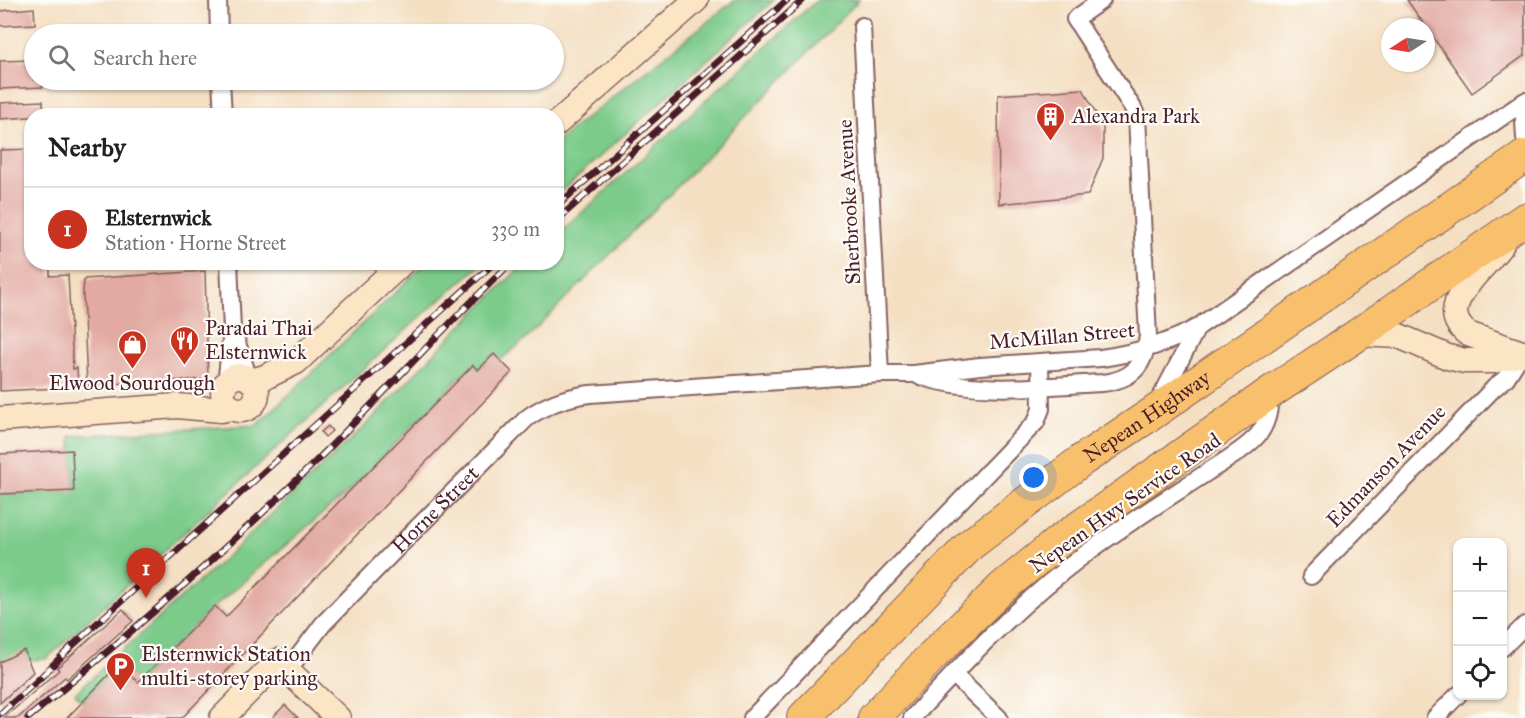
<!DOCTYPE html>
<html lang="en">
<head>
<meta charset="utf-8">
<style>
	:root { --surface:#fff; --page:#f6f6f6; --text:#202124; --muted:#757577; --line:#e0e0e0; --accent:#c8321e }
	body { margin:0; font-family:"IM FELL Great Primer",serif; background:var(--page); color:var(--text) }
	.controls { position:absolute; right:18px; bottom:18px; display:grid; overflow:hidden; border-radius:12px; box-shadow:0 2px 4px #0004 }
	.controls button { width:54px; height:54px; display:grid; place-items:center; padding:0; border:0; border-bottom:2px solid var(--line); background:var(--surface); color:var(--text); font:30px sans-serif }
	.compass { position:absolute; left:1381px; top:18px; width:54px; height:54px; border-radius:50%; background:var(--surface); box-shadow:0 2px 4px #0004; rotate:258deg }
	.you { position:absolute; left:1034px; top:478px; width:21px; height:21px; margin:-15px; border:4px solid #fff; border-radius:50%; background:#1a73e8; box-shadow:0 0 0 9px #1a73e833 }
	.badge { display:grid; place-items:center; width:39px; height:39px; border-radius:50%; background:var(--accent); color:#fff; font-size:20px; font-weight:700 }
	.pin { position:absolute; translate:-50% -50px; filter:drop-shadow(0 2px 3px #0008) }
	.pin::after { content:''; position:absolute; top:32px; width:21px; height:18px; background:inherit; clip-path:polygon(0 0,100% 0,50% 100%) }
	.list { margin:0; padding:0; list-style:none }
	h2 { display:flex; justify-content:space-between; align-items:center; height:78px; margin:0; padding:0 24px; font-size:26px }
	h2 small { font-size:20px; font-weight:400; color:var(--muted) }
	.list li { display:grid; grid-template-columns:39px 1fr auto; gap:18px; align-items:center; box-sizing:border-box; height:84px; padding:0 24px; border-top:2px solid var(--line) }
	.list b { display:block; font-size:22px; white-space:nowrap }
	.list p { margin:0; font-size:20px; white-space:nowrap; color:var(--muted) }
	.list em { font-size:20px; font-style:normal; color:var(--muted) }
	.icon { flex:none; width:33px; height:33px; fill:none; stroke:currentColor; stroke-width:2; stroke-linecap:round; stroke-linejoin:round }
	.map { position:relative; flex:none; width:1525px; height:718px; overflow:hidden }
	.search { position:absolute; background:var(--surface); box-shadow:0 2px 4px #0004; left:24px; top:24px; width:540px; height:66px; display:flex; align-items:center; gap:15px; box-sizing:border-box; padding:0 21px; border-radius:33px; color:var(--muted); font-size:22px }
	.panel { position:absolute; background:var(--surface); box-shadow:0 2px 4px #0004; left:24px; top:108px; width:540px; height:162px; border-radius:24px }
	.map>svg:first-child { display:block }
	.green { fill:#7ccb8b; stroke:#63755b; stroke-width:1.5 }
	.building { fill:#e2aaa2 }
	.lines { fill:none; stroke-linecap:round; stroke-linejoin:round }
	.street-casing { stroke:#866260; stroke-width:20 }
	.secondary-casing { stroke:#866260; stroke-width:27 }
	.highway-casing { stroke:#866260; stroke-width:34 }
	.street { stroke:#fff; stroke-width:16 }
	.secondary { stroke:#fce5c4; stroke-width:24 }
	.highway { stroke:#f8bf6c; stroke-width:32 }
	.rail-casing { stroke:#4a1f2b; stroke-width:7 }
	.rail { stroke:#fdfcf7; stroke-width:4.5; stroke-dasharray:14; stroke-linecap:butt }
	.labels { text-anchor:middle; stroke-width:4.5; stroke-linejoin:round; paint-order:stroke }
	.poi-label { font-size:21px; fill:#4a1f2b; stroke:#fdfcf7; text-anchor:start }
	.street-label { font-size:21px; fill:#4a1f2b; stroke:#fdfcf7 }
</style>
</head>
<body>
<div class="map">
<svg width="1525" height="718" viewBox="0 0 1525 718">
	<rect width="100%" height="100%" fill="#fdfcf7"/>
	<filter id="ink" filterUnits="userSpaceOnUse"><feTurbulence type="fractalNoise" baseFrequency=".0167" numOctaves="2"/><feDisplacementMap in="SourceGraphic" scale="12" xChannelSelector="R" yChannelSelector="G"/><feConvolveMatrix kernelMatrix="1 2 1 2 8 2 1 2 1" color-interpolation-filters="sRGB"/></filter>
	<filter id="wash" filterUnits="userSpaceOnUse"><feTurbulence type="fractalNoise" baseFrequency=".008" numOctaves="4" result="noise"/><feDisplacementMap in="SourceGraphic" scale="24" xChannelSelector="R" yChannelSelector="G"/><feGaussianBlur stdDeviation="1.35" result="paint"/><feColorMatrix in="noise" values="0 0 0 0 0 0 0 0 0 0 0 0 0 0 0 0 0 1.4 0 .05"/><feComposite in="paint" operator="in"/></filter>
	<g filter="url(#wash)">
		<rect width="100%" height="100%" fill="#f4dfc2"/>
		<!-- green -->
		<path class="green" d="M735 0H774L557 195V141Z
			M817 0H859L682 182 524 341 500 360 494 354 478 370 472 365 350 490 215 606 138 682 119 664 83 702 75 693 224 559 369 422 453 334 504 283 526 263 556 262 557 235Z
			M426 263H483L428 310 46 659 0 662V494L74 491 71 436 257 425Z"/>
		<g id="blocks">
			<!-- building -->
			<path class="building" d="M1407 0H1525V55L1472 93Z
				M34 8 35 24 0 26V11Z
				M34 60V80H43V87L0 89V61Z
				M1083 89 1103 127V158L1088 195 999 204 998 95Z
				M43 101 44 116 0 119V103Z
				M32 149V262H50V276L68 275 73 369 77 368 78 387 0 391V150Z
				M205 271 208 379 87 385 83 293 84 279Z
				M494 354 512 372 182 718H67L119 664 138 682 215 606 226 617 473 365 478 370Z
				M328 426 332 431 325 437 321 432Z
				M72 450 74 491 0 494V454Z
				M123 609 133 621 67 679 65 677 18 718H4L59 670 57 668Z
				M24 650 33 672 0 703V662Z
				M285 705 298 718H272Z"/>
		</g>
	</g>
	<g filter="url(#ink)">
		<use href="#blocks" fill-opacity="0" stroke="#866260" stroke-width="1.5"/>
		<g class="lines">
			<defs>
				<g id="street">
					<path d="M218 0 219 34"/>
					<path d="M862 26 880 374"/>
					<path d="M221 80 223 116"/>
					<path d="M1523 103 1525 138"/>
					<path d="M234 334 249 379"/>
					<path d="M919 376C979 395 1040 386 1102 383 1132 380 1145 366 1148 336L1137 117 1133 108 1075 19 1102 0"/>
					<path d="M226 385 232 330 229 262"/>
					<path d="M1159 401 1197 328"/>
					<path d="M1311 576 1494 388 1506 378 1522 353"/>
					<path d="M1502 648 1525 625"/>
					<path id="s1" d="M288 670 323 624 394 551 527 418C546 404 566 397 590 394L880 374H914L980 366 1101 358C1135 353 1168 344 1198 327L1525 101"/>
					<path d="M953 674 999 718"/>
					<path d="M752 718 1036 422 1041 409 1040 362"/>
					<path d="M912 718C966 660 1020 603 1084 555 1123 526 1165 500 1206 473 1223 462 1243 451 1257 436 1268 424 1269 408 1271 393"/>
					<path d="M1435 718 1458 695"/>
				</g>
				<path id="secondary" d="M556 124 696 0
					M1502 244C1494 254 1486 264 1477 273 1461 292 1442 314 1468 334L1522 353
					M1359 334 1399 336 1448 357 1465 361H1493L1525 353
					M223 393a17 17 0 1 1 34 0a17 17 0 1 1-34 0Z
					M251 381 265 377 296 362 403 262
					M0 419 177 406 221 410 232 408
					M222 718 278 661 338 718"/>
				<g id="highway">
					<path id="s2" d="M803 718 971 544 1082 460 1153 413 1525 156"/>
					<path d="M874 718 932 656 1003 587 1058 542 1271 392 1359 334 1525 219"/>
				</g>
			</defs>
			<!-- street casing -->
			<use href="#street" class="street-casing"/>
			<!-- secondary casing -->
			<use href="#secondary" class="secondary-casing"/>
			<!-- highway casing -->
			<use href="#highway" class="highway-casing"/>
			<!-- street -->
			<use href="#street" class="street"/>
			<!-- secondary -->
			<use href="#secondary" class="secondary"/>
			<!-- highway -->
			<use href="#highway" class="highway"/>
			<defs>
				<path id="rail" d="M556 207 787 0
					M556 221 803 0
					M0 714 37 681 72 646 495 262
					M28 718C123 640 216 559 304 473 375 404 440 330 512 262"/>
			</defs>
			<!-- rail casing -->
			<use href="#rail" class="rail-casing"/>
			<!-- rail -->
			<use href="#rail" class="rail"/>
		</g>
	</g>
	<!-- icons -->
	<defs>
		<symbol id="building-pin" viewBox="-11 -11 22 30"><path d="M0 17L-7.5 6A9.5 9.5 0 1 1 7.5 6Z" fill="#c8321e" stroke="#fdfcf7"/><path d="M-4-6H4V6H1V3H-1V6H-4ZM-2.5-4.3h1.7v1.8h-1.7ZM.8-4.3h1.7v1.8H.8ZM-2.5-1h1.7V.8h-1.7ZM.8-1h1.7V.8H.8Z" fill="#fff"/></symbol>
		<symbol id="restaurant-pin" viewBox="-11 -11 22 30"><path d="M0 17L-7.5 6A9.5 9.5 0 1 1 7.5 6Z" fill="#c8321e" stroke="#fdfcf7"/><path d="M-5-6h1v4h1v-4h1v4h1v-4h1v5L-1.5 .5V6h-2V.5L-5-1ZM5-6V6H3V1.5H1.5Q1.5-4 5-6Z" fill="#fff"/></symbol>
		<symbol id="shop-pin" viewBox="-11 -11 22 30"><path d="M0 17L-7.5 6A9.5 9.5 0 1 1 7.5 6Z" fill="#c8321e" stroke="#fdfcf7"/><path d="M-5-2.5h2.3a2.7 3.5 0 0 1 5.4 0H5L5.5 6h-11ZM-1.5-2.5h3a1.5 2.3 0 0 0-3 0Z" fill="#fff"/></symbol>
		<symbol id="parking-pin" viewBox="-11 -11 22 30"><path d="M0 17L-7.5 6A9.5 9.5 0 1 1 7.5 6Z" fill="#c8321e" stroke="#fdfcf7"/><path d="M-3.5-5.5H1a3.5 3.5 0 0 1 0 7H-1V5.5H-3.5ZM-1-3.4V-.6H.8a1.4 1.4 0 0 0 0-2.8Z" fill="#fff"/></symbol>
	</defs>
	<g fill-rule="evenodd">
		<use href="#building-pin" x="1034" y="100" width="33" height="45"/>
		<use href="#restaurant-pin" x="168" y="324" width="33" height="45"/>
		<use href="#shop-pin" x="116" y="328" width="33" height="45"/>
		<use href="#parking-pin" x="104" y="650" width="33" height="45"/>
	</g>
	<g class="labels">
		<!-- poi labels -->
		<g class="poi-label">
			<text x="1072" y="123">Alexandra Park</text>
			<text x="205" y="335">Paradai Thai<tspan x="205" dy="24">Elsternwick</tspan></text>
			<text x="132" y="390" text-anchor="middle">Elwood Sourdough</text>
			<text x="141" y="661">Elsternwick Station<tspan x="141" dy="24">multi-storey parking</tspan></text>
		</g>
		<!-- street labels -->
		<g class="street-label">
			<text transform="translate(849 202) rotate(-93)" y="7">Sherbrooke Avenue</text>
			<text transform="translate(1062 336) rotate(-5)" y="7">McMillan Street</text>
			<text dy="7" stroke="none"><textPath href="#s2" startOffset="459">Nepean Highway</textPath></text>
			<text transform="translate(1386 466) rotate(-46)" y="7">Edmanson Avenue</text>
			<text transform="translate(1125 503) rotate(-35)" y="7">Nepean Hwy Service Road</text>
			<text dy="7" stroke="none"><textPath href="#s1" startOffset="218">Horne Street</textPath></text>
		</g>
	</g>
</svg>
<div class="controls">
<button>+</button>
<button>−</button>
<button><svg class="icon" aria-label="locate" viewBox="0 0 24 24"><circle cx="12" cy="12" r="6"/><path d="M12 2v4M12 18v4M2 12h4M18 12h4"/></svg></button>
</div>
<svg class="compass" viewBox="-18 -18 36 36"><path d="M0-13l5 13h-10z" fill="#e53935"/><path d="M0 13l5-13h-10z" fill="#757577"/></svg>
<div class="you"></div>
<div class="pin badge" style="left:146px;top:598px">1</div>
<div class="search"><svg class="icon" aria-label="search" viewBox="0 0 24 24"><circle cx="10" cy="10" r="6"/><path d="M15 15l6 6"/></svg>Search here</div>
<section class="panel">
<h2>Nearby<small></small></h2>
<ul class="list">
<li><span class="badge">1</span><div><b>Elsternwick</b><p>Station · Horne Street</p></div><em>330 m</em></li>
</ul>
</section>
</div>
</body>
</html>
